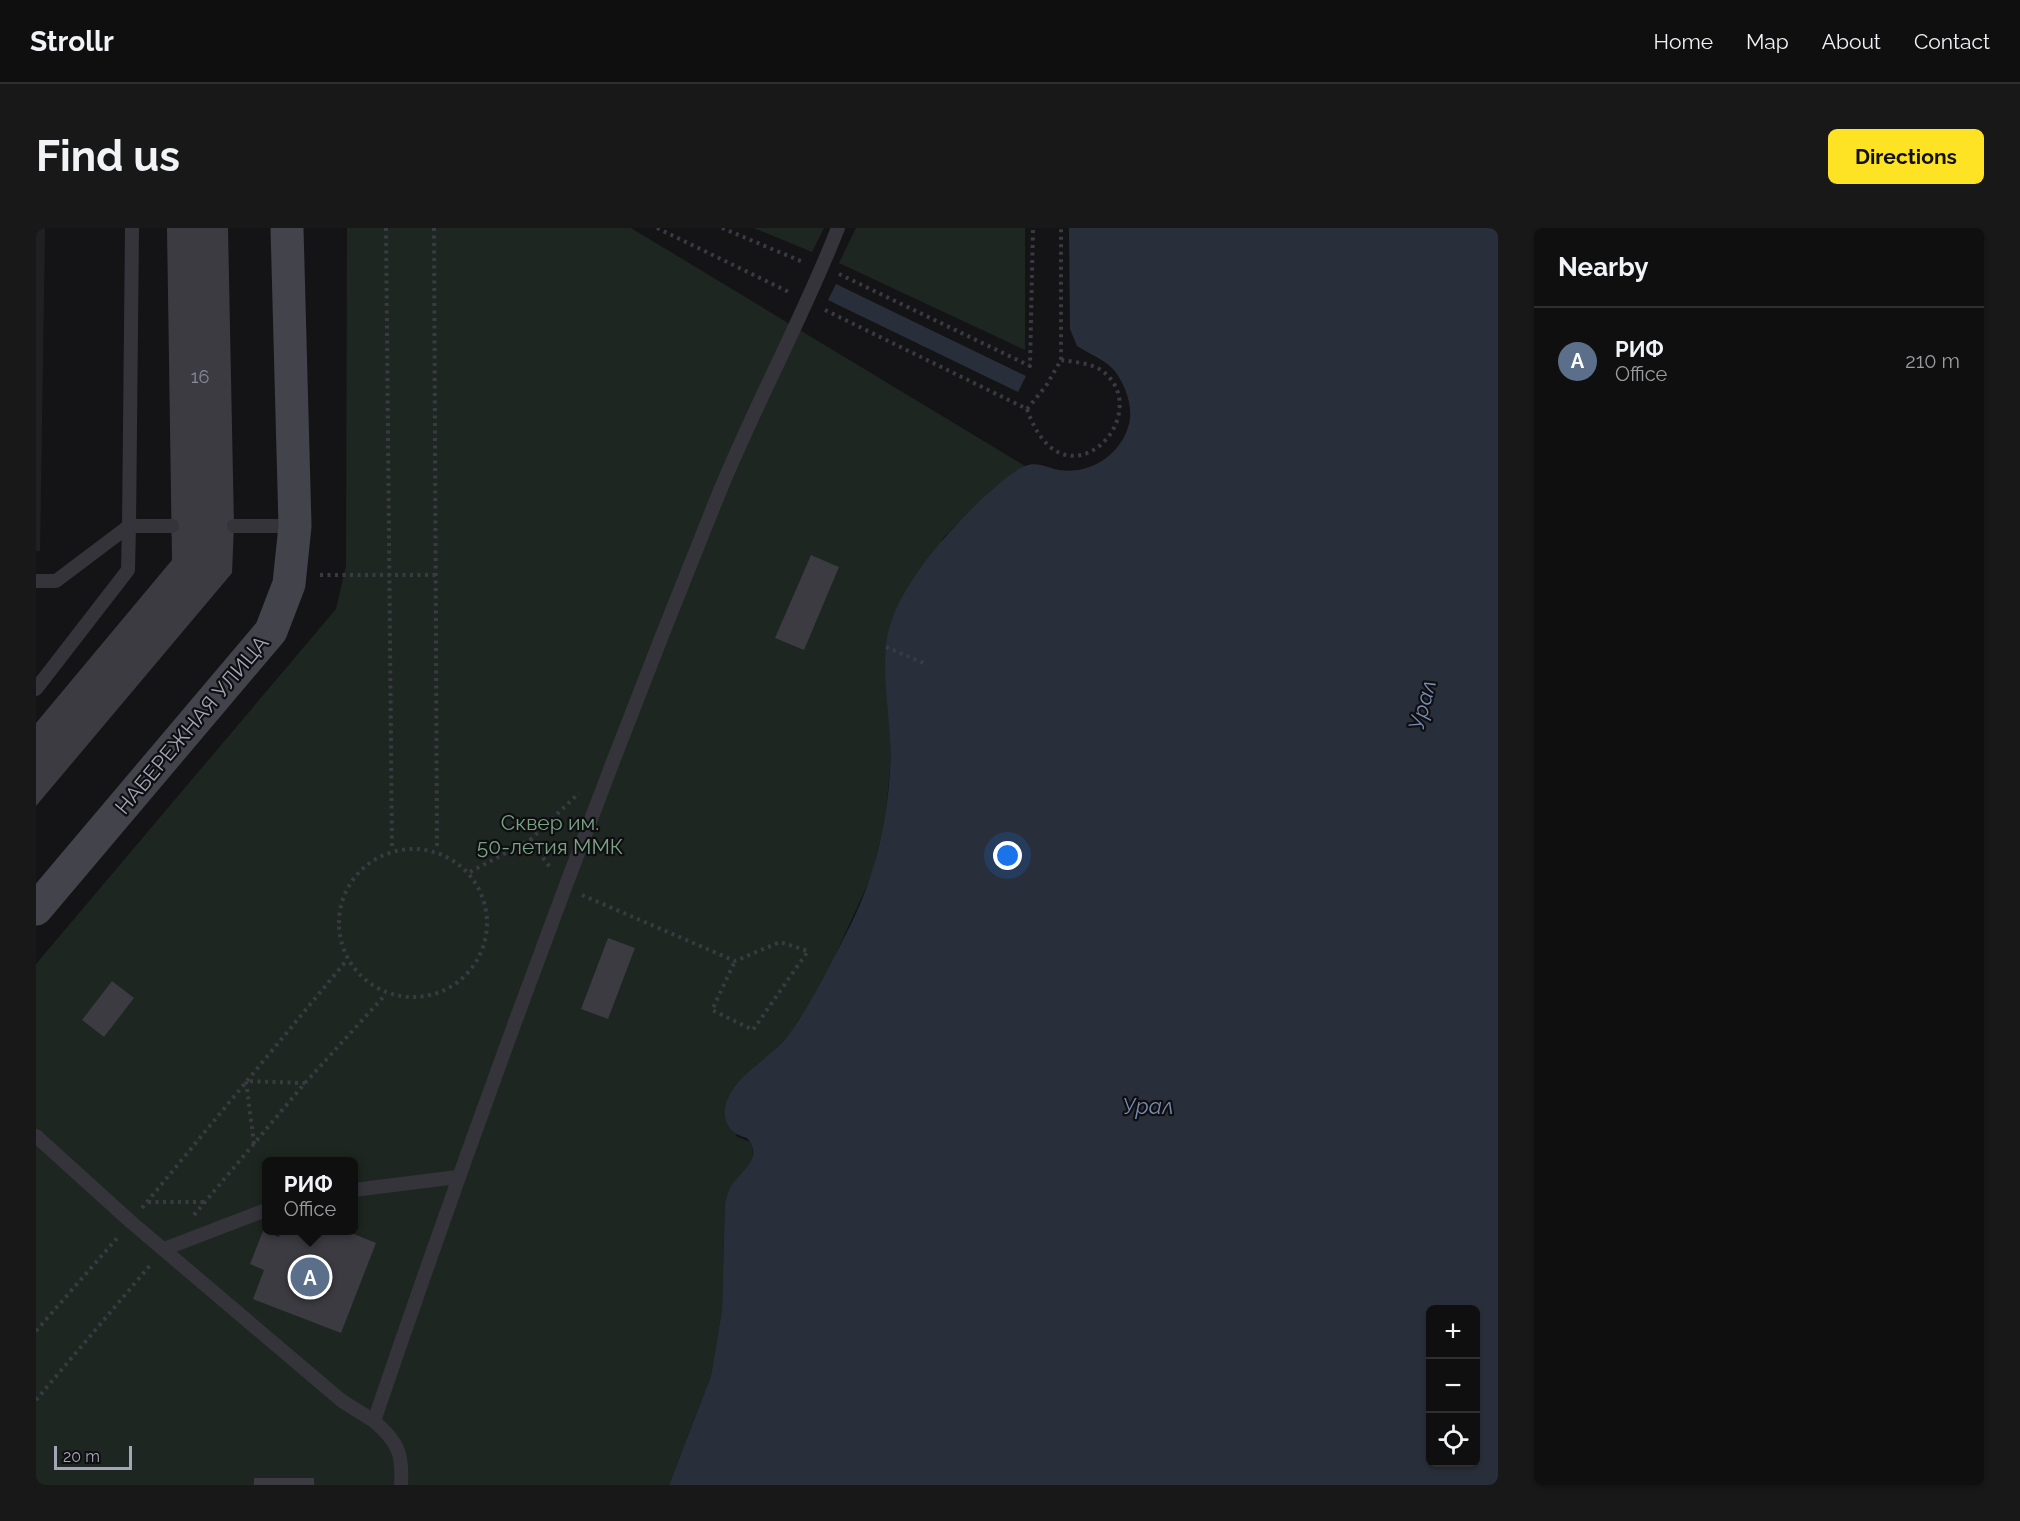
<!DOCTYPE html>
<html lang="en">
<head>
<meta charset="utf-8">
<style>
	:root { --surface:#0f0f10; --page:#181819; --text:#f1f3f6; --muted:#9b9c9f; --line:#2f2f30; --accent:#fde324 }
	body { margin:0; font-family:Raleway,sans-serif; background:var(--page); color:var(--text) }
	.controls { position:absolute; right:18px; bottom:18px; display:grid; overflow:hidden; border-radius:9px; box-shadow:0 2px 4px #0004 }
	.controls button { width:54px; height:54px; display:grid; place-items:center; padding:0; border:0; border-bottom:2px solid var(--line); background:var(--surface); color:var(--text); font:30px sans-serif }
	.scale { position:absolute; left:18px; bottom:15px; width:78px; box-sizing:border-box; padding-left:6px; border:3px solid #a4a6b7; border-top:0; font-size:16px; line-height:21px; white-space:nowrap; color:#a4a6b7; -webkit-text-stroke:4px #0f0f11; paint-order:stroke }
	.you { position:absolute; left:972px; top:628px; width:21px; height:21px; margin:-15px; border:4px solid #fff; border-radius:50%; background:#1a73e8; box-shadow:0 0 0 9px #1a73e833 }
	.badge { display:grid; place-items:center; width:39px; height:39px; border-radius:50%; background:var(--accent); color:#fff; font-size:20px; font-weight:700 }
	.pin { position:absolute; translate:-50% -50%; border:3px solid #fff; box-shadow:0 2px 6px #0006 }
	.popup { position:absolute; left:226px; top:929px; width:96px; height:78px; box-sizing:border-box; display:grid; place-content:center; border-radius:9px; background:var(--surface); filter:drop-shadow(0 2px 4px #0005); font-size:20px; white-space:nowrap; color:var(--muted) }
	.popup b { font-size:22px; color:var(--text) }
	.popup::after { content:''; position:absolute; left:50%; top:100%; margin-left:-12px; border:12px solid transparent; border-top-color:var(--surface) }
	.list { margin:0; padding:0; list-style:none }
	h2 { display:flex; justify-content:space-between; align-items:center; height:78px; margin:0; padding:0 24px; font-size:26px }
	h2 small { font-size:20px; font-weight:400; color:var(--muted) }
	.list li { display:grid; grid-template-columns:39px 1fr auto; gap:18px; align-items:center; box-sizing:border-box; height:108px; padding:0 24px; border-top:2px solid var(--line) }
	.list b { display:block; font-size:22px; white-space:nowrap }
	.list p { margin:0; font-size:20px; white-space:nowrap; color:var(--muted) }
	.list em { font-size:20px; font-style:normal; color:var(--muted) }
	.icon { flex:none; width:33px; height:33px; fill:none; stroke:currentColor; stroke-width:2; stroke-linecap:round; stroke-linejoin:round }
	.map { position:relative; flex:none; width:1462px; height:1257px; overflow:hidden; border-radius:9px }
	header { display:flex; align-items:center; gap:36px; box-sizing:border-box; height:84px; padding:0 30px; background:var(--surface); border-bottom:2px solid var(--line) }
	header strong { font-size:28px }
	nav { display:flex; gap:33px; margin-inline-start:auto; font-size:21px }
	.intro { display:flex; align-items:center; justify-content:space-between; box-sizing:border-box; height:144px; padding:0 36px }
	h1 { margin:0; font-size:42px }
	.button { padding:15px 27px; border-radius:9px; background:var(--accent); color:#111; font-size:21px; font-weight:700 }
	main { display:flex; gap:36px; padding:0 36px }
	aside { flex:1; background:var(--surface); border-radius:9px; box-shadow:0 2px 4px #0004 }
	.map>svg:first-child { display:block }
	.built { fill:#202023 }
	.green { fill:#1d2620; fill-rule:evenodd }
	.water { fill:#292f3a; fill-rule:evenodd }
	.building { fill:#3b3b41 }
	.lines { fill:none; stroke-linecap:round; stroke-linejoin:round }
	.path { stroke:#3a3b42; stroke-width:4; stroke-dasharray:3 4.5; stroke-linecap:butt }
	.lane { stroke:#35343b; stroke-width:14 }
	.secondary { stroke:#42434b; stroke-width:33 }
	.labels { text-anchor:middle; stroke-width:4.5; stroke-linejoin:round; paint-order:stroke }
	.number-label { font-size:18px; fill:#8a8b9a }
	.street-label { font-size:21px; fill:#a4a6b7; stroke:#0f0f11 }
	.park-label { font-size:21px; fill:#7aa385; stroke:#0f0f11 }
	.water-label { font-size:22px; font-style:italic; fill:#798cb4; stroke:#0f0f11 }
</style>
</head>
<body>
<header>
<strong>Strollr</strong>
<nav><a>Home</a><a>Map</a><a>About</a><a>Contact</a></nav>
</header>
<div class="intro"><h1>Find us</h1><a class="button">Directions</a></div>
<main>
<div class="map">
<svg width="1462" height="1257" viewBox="0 0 1462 1257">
	<rect width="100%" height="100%" fill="#141416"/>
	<!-- built -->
	<path class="built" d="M0 0H9L4 323H0Z"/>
	<!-- green -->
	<path class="green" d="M311 0H595L989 238 959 259 907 310 850 419 855 498 854 541 849 593 836 647 786 756 753 807 740 821 700 908 714 914C726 938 696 950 689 974L686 1082 675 1148 633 1257H0V736L300 381 310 338ZM230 934H318V1002H230Z
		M718 0H788L776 24Z
		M820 0H989V122L803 35Z"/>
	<!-- water -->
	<path class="water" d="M1033 0H1462V1257H633L675 1148 686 1082 689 974C691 969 692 964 694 960 703 944 729 931 711 910 695 906 685 894 690 876 699 845 736 831 754 805 776 774 792 741 809 708 837 656 851 599 854 542 857 501 846 459 850 419 852 391 868 363 884 341 901 315 961 250 989 238 1001 233 1012 240 1023 242 1054 247 1085 227 1093 196 1098 178 1088 153 1076 140 1067 131 1052 125 1041 118L1034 101ZM1394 1082H1440V1234H1394Z
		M800 56 990 148 982 164 792 72Z"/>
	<!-- building -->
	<path class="building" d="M131 0H192L198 298 196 345 0 578V495L136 332Z
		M775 327 803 339 768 422 739 410Z
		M572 710 599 720 572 791 545 781Z
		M76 753 98 770 68 809 46 792Z
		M246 1002H308L340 1015 305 1105 217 1071 228 1042 214 1036 227 1003 243 1009Z
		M218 1250H278V1257H218Z"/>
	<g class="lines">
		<!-- path -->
		<path class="path" d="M350 0 356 621
			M398 0 401 622
			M621 0 755 65
			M686 0 767 34
			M803 46 994 138 997 0
			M789 82 991 181C1028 288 1124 184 1065 142 1054 135 1038 134 1025 132
			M991 181 1010 158 1025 132V0
			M284 347H400
			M850 419 890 436
			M494 612 543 565
			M303 695a74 74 0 1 1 148 0a74 74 0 1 1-148 0Z
			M434 644 494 612 516 642
			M546 667 699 733 744 714 772 723 717 802 676 782 699 733
			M218 916 210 853 269 855
			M112 974H171
			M106 980 310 733
			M158 987 269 855 350 766
			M0 1103 82 1009
			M0 1172 116 1035"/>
		<!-- lane -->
		<path class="lane" d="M198 298H259
			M0 353H20L93 298 96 0
			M0 461 92 342 93 298H136
			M0 908 95 994 306 1173 338 1193
			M318 962 421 949
			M128 1021 230 982
			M365 1257C367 1225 362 1214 338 1193 444 882 558 574 681 270 718 178 766 92 802 0"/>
		<!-- secondary -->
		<path class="secondary" d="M0 681 235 403 253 356 259 298 251 0"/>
	</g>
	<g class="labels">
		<!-- number labels -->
		<g class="number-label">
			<text x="164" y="155">16</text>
		</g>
		<!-- street labels -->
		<g class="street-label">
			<text transform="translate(156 497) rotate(-50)" y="7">НАБЕРЕЖНАЯ УЛИЦА</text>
		</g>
		<!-- park labels -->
		<g class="park-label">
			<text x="514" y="602">Сквер им.<tspan x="514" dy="24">50-летия ММК</tspan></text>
		</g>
		<!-- water labels -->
		<g class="water-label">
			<text transform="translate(1386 477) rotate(-75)" y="8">Урал</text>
			<text x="1112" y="886">Урал</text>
		</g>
	</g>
</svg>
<div class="controls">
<button>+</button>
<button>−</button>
<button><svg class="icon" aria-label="locate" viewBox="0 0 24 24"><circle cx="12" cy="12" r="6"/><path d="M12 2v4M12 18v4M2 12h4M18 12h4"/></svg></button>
</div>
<div class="scale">20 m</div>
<div class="you"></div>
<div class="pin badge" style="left:274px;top:1049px;background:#5c6f8a">A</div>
<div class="popup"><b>РИФ</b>Office</div>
</div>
<aside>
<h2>Nearby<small></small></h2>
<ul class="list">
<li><span class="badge" style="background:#5c6f8a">A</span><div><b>РИФ</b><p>Office</p></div><em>210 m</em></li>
</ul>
</aside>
</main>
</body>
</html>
